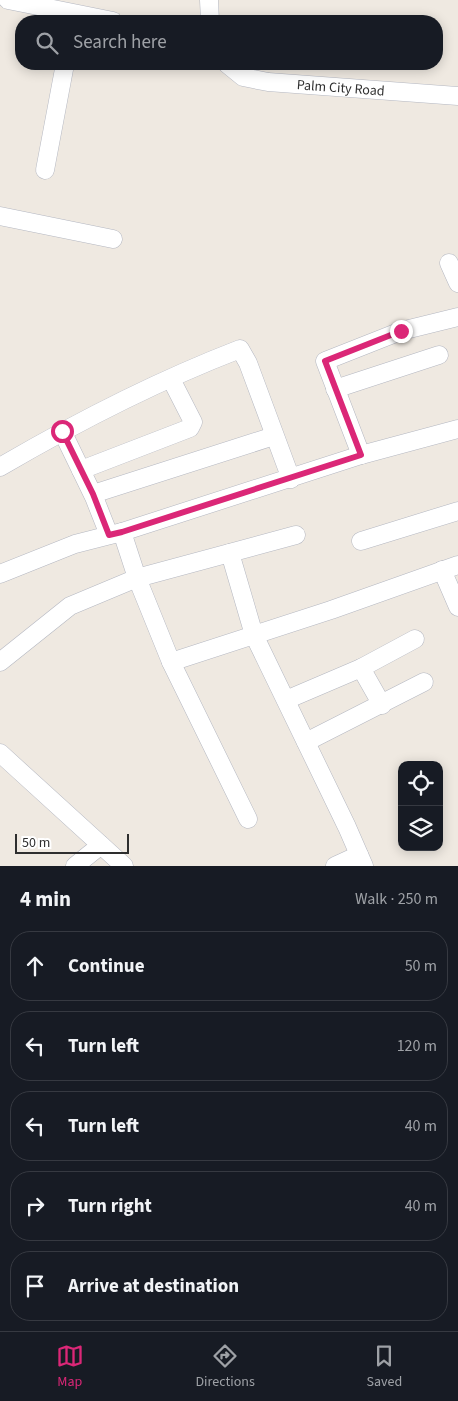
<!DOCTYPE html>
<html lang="en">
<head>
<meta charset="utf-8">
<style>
	:root { --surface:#171b24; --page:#242831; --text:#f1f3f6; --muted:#9ea1a6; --line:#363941; --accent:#db2777 }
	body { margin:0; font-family:"Source Sans 3",sans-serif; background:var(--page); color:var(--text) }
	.controls { position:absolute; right:15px; bottom:15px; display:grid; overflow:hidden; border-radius:10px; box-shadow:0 2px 12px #0003 }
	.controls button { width:45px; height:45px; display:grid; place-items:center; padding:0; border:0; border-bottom:1px solid var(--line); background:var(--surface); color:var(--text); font:25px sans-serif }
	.scale { position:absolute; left:15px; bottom:12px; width:114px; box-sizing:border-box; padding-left:5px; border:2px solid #2e2e2e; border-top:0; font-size:14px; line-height:18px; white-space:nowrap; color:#2e2e2e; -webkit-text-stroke:4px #fff; paint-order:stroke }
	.stop { position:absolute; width:15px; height:15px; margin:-11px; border:4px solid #db2777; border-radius:50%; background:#fff }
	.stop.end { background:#db2777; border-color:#fff; box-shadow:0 1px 5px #0008 }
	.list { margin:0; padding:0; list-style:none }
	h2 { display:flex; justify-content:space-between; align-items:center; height:65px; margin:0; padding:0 20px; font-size:21px }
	h2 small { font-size:16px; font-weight:400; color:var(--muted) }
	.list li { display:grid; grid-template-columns:32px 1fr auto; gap:15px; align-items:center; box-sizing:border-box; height:70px; margin:0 10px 10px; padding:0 10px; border:1px solid var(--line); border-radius:20px }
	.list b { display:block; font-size:19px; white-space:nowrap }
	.list em { font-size:16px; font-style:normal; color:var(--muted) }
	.icon { flex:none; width:28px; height:28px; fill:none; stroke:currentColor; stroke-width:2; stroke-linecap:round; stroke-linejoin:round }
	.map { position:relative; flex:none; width:458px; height:866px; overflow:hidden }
	.search { position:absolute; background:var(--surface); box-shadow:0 2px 12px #0003; left:15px; right:15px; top:15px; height:55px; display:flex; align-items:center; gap:12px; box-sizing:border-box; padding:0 18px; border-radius:20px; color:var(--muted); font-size:19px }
	.sheet { height:465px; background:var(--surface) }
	nav { display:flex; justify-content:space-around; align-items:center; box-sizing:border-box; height:70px; border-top:1px solid var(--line); background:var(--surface); font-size:14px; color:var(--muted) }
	nav a { display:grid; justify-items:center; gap:2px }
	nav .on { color:var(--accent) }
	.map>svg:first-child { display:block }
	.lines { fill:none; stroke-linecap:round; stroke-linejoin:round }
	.street-casing { stroke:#b4b7c1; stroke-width:19 }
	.street { stroke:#fff; stroke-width:18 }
	.route { stroke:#db2777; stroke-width:6 }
	.labels { text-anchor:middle; stroke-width:4.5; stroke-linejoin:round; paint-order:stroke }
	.street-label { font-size:14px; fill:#2e2e2e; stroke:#fff }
</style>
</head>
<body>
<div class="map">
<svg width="458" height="866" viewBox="0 0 458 866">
	<rect width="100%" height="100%" fill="#efe9e1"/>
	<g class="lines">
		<defs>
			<g id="street">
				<path d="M8 0 113 21"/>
				<path d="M209 0 210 21"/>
				<path id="s1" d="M227 64 243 77 268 82 458 96"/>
				<path d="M45 170 65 64"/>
				<path d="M0 216 113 239"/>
				<path d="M449 263 458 283"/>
				<path d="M335 389 439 355"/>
				<path d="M62 431 94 497 109 535"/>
				<path d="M361 455 325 361 401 331 458 317"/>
				<path d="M0 467C77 422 157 381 240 349L248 363 291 479"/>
				<path d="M81 470 190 428 193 422 171 379"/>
				<path d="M93 494 274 436"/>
				<path d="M122 532 137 578 171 662 248 819"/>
				<path d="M361 541 458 511"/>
				<path d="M230 553 254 635 347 827 364 866"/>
				<path d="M442 570 458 607"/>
				<path d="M0 574 75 544 122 532 361 455 458 429"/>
				<path d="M0 662 70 606 137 578 296 535"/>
				<path d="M171 662 331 610 458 565"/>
				<path d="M361 668 382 705"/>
				<path d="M286 700 361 668 415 639"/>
				<path d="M306 742 424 682"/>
				<path d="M0 753 124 866"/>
				<path d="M75 866 101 845"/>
				<path d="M335 866 359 855"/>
			</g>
		</defs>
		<!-- street casing -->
		<use href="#street" class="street-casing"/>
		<!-- street -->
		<use href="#street" class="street"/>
	</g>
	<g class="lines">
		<!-- route -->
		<path class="route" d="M62 431 93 494 109 535 122 532 361 455 325 361 401 331"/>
	</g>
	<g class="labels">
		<!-- street labels -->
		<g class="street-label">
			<text dy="5" stroke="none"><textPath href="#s1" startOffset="119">Palm City Road</textPath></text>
		</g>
	</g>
</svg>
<div class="controls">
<button><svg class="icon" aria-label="locate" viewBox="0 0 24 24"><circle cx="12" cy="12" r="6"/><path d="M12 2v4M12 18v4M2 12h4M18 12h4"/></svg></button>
<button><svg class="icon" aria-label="layers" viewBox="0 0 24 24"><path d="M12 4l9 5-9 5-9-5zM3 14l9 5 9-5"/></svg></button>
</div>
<div class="scale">50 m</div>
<div class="stop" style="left:62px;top:431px"></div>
<div class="stop end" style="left:401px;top:331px"></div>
<div class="search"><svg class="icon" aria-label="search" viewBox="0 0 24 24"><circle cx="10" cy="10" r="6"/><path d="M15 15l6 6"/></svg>Search here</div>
</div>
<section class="sheet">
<h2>4 min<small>Walk · 250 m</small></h2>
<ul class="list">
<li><svg class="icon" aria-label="ahead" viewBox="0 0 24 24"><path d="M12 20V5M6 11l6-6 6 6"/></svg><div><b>Continue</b></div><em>50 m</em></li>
<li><svg class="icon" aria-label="left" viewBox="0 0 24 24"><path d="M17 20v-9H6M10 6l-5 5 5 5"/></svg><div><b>Turn left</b></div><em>120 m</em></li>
<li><svg class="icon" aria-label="left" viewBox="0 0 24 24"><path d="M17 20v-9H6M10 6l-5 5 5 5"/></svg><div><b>Turn left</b></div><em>40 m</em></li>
<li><svg class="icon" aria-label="right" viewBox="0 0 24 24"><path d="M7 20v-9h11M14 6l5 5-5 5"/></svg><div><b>Turn right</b></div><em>40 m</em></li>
<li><svg class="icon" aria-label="arrive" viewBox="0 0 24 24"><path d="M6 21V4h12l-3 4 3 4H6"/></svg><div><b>Arrive at destination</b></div></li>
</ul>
</section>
<nav>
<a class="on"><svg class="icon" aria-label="map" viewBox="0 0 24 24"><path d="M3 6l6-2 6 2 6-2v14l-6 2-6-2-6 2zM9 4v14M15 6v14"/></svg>Map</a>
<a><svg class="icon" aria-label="directions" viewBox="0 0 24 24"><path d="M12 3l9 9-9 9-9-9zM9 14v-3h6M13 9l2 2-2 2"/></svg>Directions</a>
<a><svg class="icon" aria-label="saved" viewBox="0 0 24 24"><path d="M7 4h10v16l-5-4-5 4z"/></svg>Saved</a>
</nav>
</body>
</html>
